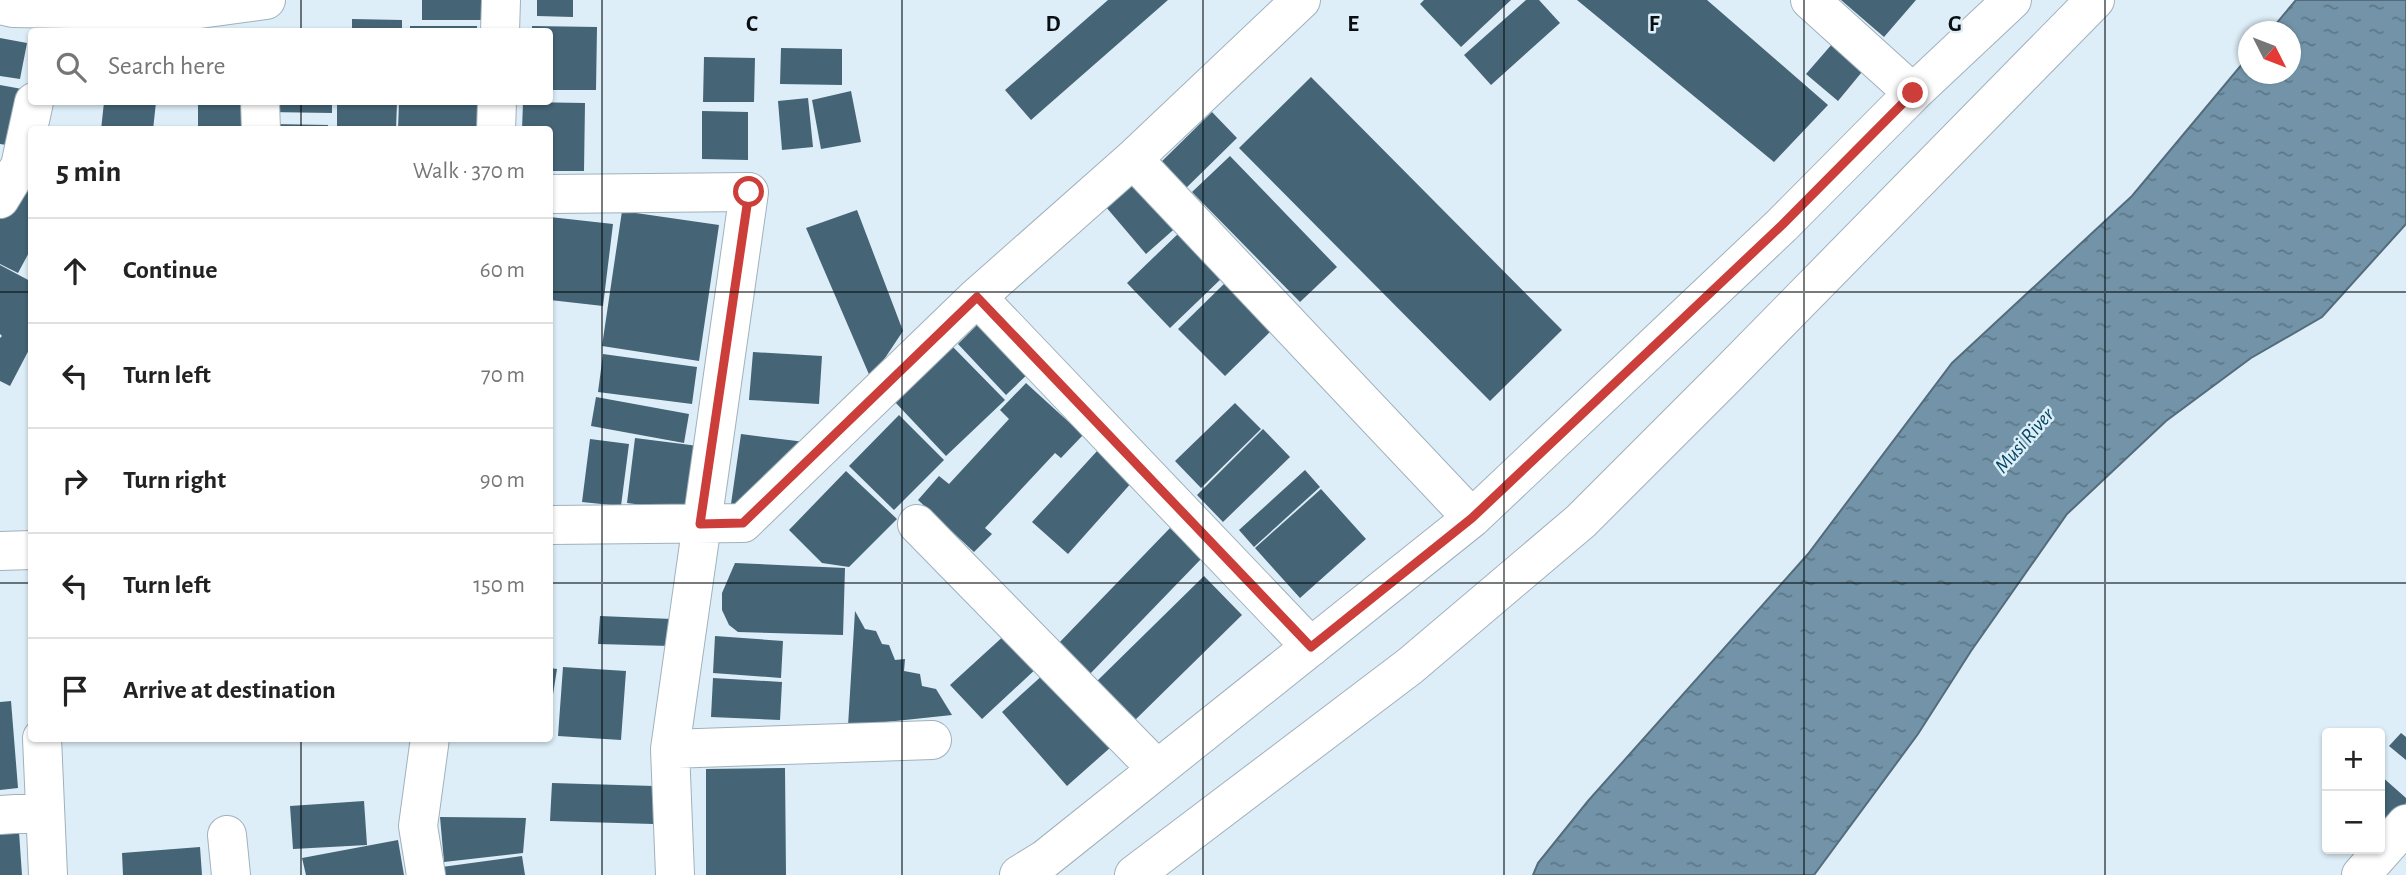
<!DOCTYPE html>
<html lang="en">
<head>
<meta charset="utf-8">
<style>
	:root { --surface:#fff; --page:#f6f6f6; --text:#222; --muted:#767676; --line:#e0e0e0 }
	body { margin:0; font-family:"Alegreya Sans",sans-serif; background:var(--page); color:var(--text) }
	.controls { position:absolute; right:21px; bottom:21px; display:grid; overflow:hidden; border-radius:7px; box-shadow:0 2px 5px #0004 }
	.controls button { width:63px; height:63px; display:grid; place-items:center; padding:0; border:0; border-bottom:2px solid var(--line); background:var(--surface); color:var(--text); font:35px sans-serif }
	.compass { position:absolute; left:2238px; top:21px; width:63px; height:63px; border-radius:50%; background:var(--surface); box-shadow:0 2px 5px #0004; rotate:132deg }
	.stop { position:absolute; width:21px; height:21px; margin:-16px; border:5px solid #cc3e3a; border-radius:50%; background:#fff }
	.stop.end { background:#cc3e3a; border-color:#fff; box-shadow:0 2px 7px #0008 }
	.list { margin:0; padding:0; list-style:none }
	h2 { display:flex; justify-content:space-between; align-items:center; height:91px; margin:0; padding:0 28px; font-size:30px }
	h2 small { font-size:23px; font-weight:400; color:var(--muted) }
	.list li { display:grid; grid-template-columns:46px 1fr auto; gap:21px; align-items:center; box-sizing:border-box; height:105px; padding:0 28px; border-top:2px solid var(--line) }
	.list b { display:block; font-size:26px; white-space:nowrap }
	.list em { font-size:23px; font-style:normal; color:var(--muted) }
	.icon { flex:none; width:38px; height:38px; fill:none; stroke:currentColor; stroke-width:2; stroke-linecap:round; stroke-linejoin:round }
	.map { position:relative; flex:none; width:2406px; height:875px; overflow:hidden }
	.search { position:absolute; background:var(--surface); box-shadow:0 2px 5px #0004; left:28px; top:28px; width:525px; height:77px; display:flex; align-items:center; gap:18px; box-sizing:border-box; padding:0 24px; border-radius:7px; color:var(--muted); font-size:26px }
	.panel { position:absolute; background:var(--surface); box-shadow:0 2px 5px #0004; left:28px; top:126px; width:525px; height:616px; border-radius:7px }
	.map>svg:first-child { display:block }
	.water { fill:url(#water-ripples); stroke:#536c7b; stroke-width:2 }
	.building { fill:#456476 }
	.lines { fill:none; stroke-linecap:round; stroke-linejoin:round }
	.minor-casing { stroke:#a1b1bb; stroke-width:40 }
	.minor { stroke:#fff; stroke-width:38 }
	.route { stroke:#cc3e3a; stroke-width:9 }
	.grid { fill:none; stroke:#080e11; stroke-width:2; stroke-opacity:0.55 }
	.labels { text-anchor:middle; stroke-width:5; stroke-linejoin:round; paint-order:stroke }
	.water-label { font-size:21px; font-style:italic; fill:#044763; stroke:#ddeef8 }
	.grid-label { font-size:23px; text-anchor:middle; font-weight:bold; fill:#080e11; stroke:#ddeef8; stroke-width:5; stroke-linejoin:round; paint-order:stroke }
</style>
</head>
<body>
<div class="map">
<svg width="2406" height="875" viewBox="0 0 2406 875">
	<defs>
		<pattern id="water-ripples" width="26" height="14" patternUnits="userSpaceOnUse" patternTransform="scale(1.75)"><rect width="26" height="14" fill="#7394a8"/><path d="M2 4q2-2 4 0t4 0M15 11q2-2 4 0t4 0" fill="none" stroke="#5c7787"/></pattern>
	</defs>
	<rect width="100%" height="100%" fill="#ddeef8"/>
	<!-- water -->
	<path class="water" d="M2296 0H2406V224L2322 317 2251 358 2166 421 2067 514 1971 651 1918 734 1814 875H1533L1538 863 1588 801 1808 554 1952 363 2132 196 2248 57V74H2290V32L2270 31Z"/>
	<!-- building -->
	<path class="building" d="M422 0H495V20H422Z
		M537 0H573V17L537 16Z
		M1108 0H1168L1031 120 1005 90Z
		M1424 0H1511L1461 47 1420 4Z
		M1526 0H1539L1560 23 1491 85 1464 55Z
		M1577 0H1707L1828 105 1774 162Z
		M1841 0H1916L1884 37Z
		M352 19 402 20V32H352Z
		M410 26H477V32H410Z
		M532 26 597 27 596 90H550V32H532Z
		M1839 36 1871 61 1838 101 1806 74Z
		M0 38 27 43 20 79 0 76Z
		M781 48 842 49V85L780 84Z
		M704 57 755 58 754 102H703Z
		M1311 77 1562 330 1490 401 1239 148Z
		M0 85 22 89 13 146 0 144Z
		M851 91 861 142 821 149 812 100Z
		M808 98 813 147 782 150 778 101Z
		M104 102H156L153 130H101Z
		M198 102H243V130H198Z
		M268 102H332V113L268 112Z
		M337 102H397L396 130H337Z
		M399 102H478V130H398Z
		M523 102 585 103 584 171H550V130H522Z
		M702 111 748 112V160L702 159Z
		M1212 112 1237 138 1182 192 1156 167Z
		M272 124 328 125V130H272Z
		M1230 156 1337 267 1300 302 1192 192Z
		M1141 178 1180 224 1146 254 1106 207Z
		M32 184V247L18 273 0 264V208Z
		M857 210 903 331 871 379 806 228Z
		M622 211 719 225 699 361 602 346Z
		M550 217 613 224 603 306 550 300Z
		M1181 231 1224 276 1170 328 1127 283Z
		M0 265 32 282V344L10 386 0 381V338L2 336 0 334Z
		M1226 282 1273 329 1225 376 1178 329Z
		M985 317 1034 368 1006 395 958 344Z
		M952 346 1005 400 946 456 894 401Z
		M753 352 822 356 819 404 749 400Z
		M603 354 697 367 692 404 598 392Z
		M1026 383 1083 435 1061 458 1055 453 985 528 992 534 974 552 918 500 939 476 949 484 1009 419 1000 410Z
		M596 397 689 414 684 443 591 426Z
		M1235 403 1261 429 1201 488 1175 461Z
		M899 415 944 460 894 510 849 466Z
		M1263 429 1290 457 1223 522 1197 495Z
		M741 434 805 442 730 511Z
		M635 438 698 446 690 511 627 503Z
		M590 439 629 444 621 506 582 502Z
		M1098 450 1133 481 1068 554 1032 522Z
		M1305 470 1320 487 1254 547 1239 530Z
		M846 471 897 519 849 567 822 563 789 530Z
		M1321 489 1366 539 1300 598 1255 548Z
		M1170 528 1201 559 1087 677 1056 646Z
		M735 563 845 568 843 635 738 632 729 625 722 610V593Z
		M1204 576 1242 615 1132 723 1094 684Z
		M855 611 865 629 876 631 882 644 889 645 895 660 905 659 904 671 920 674 922 686 936 689 952 715 848 726Z
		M600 616 672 619 670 646 598 644Z
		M1007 633 1039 666 982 719 950 685Z
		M715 636 783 641 781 678 713 673Z
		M563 667 626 671 621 740 558 736Z
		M550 668 557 669 551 707H550Z
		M1045 673 1111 747 1067 786 1002 712Z
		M713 678 782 682 780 720 711 717Z
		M11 701 18 788 0 790V702Z
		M2401 733 2406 737V760L2389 746Z
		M785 768 786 875H706V769Z
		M2380 775 2406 798V803L2380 834Z
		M552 783 654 786 653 824 550 821Z
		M364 801 367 845 293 849 290 806Z
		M440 817 526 818 523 853 444 862Z
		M19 832 22 875H0V834Z
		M398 840 404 875H306L302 858Z
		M200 847 202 875H123L122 853Z
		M522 856 525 875H443L442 867Z"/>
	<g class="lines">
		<defs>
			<path id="minor" d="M1810 0 1913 93
				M0 5 13 8 185 11 266 0
				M500 32 501 0
				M260 102 261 130
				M496 130 497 102
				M1133 159 1472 518
				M550 194 749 192 670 749 675 875
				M0 199 20 166 34 102
				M977 297 1311 647
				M917 524 1157 769
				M550 525 743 523 977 297 1133 159 1301 0
				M0 551 32 550
				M42 738 48 875
				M670 749 932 740
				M0 815 44 812
				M227 835 231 875
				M426 875 418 826 430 738
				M1019 875 1045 859 1472 518 1782 225 1913 93 2012 0
				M1134 875 1410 666 1581 521 1725 377 2095 0
				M2361 875 2406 824"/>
		</defs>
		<!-- minor casing -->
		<use href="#minor" class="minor-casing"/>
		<!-- minor -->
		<use href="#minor" class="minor"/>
	</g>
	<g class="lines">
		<!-- route -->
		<path class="route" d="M749 192 700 524 743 523 977 297 1311 647 1472 518 1782 225 1913 93"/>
	</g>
	<!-- grid -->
	<path class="grid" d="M301 0V32M602 0V875M902 0V875M1203 0V875M1504 0V875M1804 0V875M2105 0V875M301 102V130M0 292H32M550 292H2406M0 583H32M550 583H2406M301 738V875"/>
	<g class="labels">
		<!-- water labels -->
		<g class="water-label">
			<text transform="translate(2024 440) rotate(-49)" y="7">Musi River</text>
		</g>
	</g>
	<g class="grid-label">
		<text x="752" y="31">C</text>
		<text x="1053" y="31">D</text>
		<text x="1353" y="31">E</text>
		<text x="1654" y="31">F</text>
		<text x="1955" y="31">G</text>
	</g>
</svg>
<div class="controls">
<button>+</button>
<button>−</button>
</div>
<svg class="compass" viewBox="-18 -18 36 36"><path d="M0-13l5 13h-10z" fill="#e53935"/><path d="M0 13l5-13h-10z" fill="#767676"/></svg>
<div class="stop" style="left:749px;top:192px"></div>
<div class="stop end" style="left:1913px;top:93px"></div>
<div class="search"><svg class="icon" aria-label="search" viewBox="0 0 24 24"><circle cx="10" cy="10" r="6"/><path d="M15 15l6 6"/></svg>Search here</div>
<section class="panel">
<h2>5 min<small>Walk · 370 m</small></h2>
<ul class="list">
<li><svg class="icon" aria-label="ahead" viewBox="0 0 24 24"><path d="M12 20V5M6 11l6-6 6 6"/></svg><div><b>Continue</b></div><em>60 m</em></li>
<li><svg class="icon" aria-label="left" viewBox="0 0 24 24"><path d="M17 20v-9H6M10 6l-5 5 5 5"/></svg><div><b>Turn left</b></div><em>70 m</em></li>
<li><svg class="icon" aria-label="right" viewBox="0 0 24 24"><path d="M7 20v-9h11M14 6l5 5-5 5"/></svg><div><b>Turn right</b></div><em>90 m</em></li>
<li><svg class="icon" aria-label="left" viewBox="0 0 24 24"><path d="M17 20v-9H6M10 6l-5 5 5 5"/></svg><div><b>Turn left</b></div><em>150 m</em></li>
<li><svg class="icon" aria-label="arrive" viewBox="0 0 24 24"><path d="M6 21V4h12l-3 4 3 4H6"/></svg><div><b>Arrive at destination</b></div></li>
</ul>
</section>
</div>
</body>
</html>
